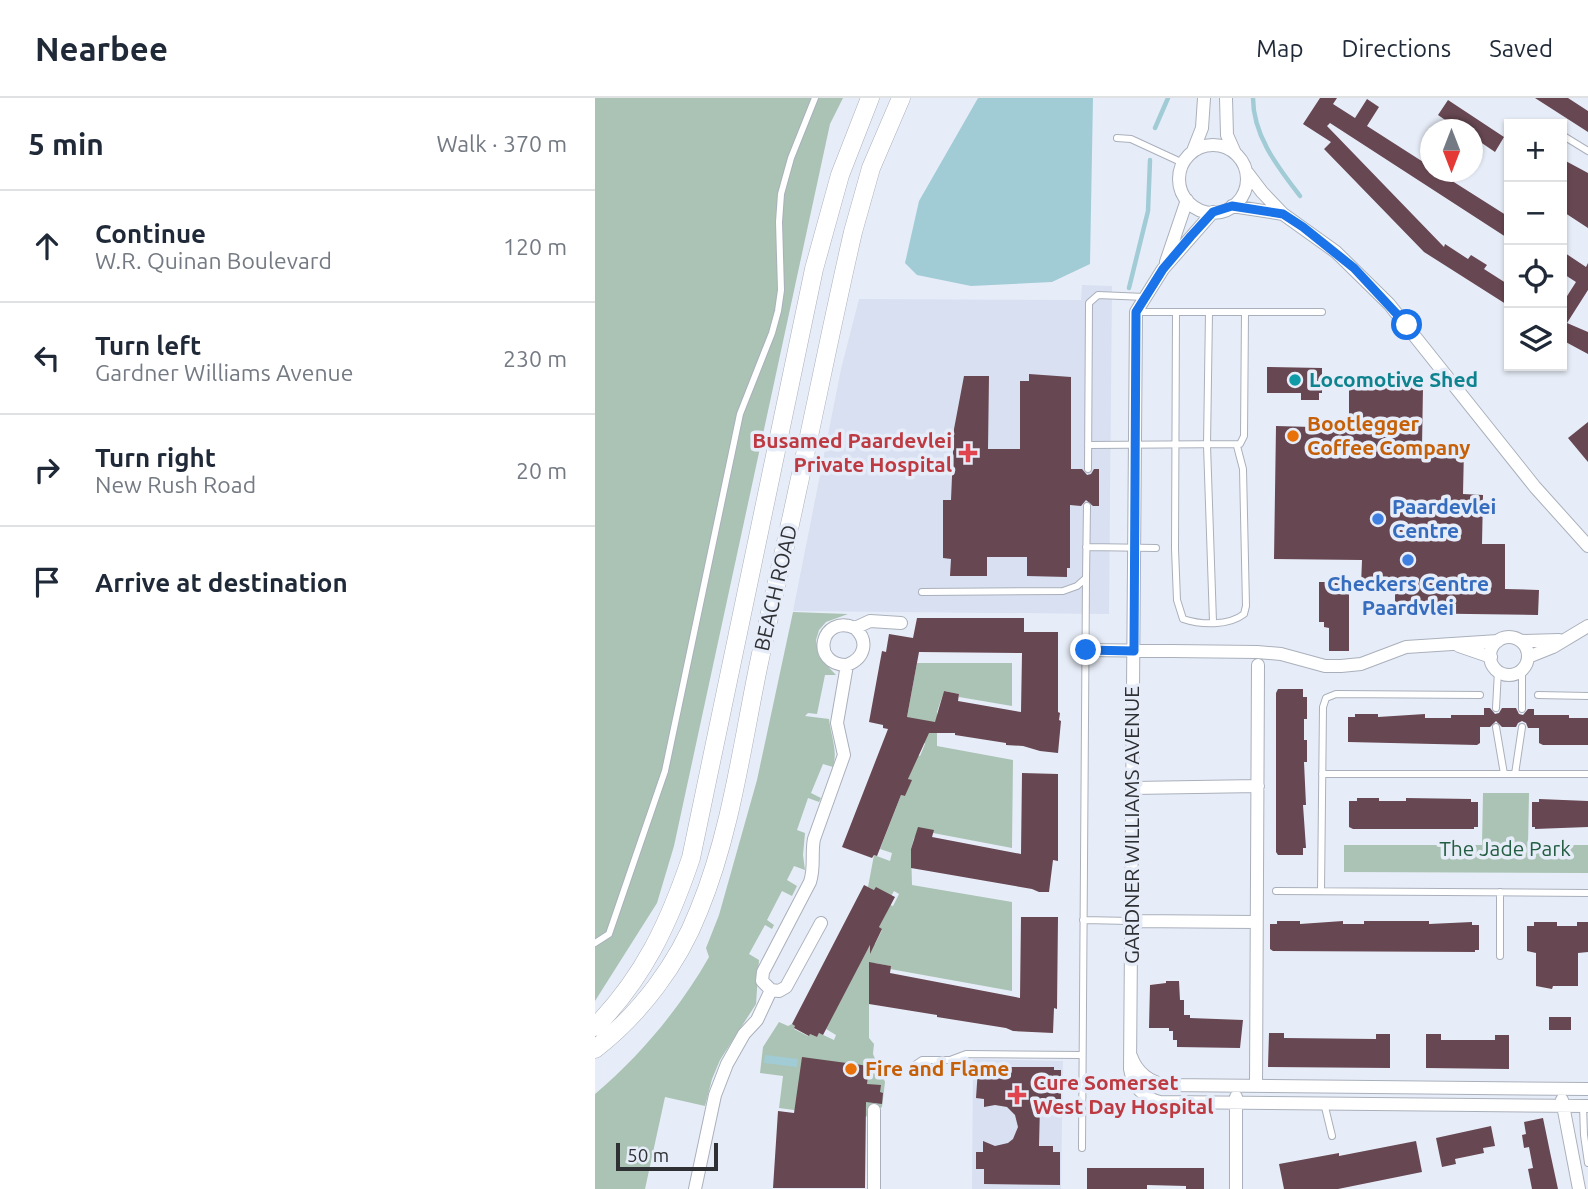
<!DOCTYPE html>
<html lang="en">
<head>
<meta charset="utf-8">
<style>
	:root { --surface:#fff; --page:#f6f6f7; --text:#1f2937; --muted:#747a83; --line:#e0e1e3 }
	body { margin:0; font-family:Ubuntu,sans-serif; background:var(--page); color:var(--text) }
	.controls { position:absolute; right:21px; top:21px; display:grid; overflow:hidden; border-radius:0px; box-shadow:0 2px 5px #0004 }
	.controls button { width:63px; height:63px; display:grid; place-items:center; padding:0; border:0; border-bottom:2px solid var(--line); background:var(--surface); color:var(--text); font:35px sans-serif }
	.compass { position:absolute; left:825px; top:21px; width:63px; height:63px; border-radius:50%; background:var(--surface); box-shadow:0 2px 5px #0004; rotate:180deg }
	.scale { position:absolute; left:21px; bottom:18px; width:102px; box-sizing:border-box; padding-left:7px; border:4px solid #2e3034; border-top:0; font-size:19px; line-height:24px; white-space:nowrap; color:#2e3034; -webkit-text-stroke:5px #e7edf8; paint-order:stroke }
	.stop { position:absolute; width:21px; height:21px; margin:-16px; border:5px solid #1a73e8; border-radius:50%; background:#fff }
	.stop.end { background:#1a73e8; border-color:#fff; box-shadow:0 2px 7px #0008 }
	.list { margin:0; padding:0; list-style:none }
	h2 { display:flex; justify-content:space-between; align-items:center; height:91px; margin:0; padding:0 28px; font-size:30px }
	h2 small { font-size:23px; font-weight:400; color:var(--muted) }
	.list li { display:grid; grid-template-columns:46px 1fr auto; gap:21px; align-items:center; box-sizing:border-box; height:112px; padding:0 28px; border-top:2px solid var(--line) }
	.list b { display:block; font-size:26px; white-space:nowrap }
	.list p { margin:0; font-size:23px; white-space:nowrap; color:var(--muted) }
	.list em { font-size:23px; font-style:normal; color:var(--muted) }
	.icon { flex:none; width:38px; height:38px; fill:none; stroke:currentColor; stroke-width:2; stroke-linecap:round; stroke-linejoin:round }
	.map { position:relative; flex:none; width:993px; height:1091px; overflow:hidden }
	header { display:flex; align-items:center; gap:42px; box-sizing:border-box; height:98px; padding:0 35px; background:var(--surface); border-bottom:2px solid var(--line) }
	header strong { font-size:33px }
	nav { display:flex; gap:38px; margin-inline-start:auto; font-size:24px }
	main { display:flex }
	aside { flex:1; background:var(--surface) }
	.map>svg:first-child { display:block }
	.built { fill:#d8e0f2 }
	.green { fill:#aac3b4 }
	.water { fill:#a1ccd6 }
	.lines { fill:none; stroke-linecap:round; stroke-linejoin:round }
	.stream { stroke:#a1ccd6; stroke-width:4.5 }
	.building { fill:#674752; fill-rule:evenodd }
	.service-casing { stroke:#aab0bb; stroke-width:8 }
	.minor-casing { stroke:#aab0bb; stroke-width:14 }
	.secondary-casing { stroke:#aab0bb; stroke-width:19 }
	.service { stroke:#fff; stroke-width:6 }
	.minor { stroke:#fff; stroke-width:12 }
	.secondary { stroke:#fff; stroke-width:18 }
	.route { stroke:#1a73e8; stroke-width:9 }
	.culture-dot { fill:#0f9aa8; stroke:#e7edf8; stroke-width:2.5 }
	.food-dot { fill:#e8710a; stroke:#e7edf8; stroke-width:2.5 }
	.health-dot { fill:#e0444e; stroke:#e7edf8; stroke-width:2.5 }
	.shop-dot { fill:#3f7fe0; stroke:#e7edf8; stroke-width:2.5 }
	.labels { text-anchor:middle; stroke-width:7; stroke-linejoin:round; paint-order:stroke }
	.culture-label { font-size:21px; font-weight:bold; fill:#0d838f; stroke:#e7edf8; text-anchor:start }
	.food-label { font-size:21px; font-weight:bold; fill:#c56008; stroke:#e7edf8; text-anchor:start }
	.health-label { font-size:21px; font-weight:bold; fill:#be3a42; stroke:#e7edf8; text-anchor:end }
	.shop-label { font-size:21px; font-weight:bold; fill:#366cbe; stroke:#e7edf8; text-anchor:start }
	.street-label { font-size:21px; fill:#2e3034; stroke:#e7edf8 }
	.park-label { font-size:21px; fill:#245e42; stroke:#e7edf8 }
</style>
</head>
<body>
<header>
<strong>Nearbee</strong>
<nav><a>Map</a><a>Directions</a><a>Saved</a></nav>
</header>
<main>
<aside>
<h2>5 min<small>Walk · 370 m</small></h2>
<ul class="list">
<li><svg class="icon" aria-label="ahead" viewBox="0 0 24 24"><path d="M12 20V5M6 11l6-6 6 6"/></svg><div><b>Continue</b><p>W.R. Quinan Boulevard</p></div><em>120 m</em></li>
<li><svg class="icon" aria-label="left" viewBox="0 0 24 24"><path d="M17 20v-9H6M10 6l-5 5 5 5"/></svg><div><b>Turn left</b><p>Gardner Williams Avenue</p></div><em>230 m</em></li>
<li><svg class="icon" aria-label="right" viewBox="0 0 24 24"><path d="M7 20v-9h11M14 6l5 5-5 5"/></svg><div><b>Turn right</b><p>New Rush Road</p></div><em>20 m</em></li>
<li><svg class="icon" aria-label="arrive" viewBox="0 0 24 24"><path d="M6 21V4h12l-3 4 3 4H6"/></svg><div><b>Arrive at destination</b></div></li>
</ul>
</aside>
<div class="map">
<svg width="993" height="1091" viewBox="0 0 993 1091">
	<rect width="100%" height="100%" fill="#e7edf8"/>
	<!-- built -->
	<path class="built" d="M487 187 517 188 514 516 198 513 246 271 264 201 486 202Z
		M378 961 468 963 466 1091H377Z"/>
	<!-- green -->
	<path class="green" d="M0 0H248L235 26 79 748 62 805 0 903Z
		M198 514 253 516 231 524 224 532 221 542 224 559 241 577H230L222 616 213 615 210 618 234 621C236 638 243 653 238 669L228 666 216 695 226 700 224 704 213 700 202 732 210 735 208 757 210 772 199 768 192 782 202 788 197 798 187 793 172 822 179 827 177 831 170 827 154 856 164 862 161 906 125 962 117 981 110 1008 70 999 50 1091H0V996C45 958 85 910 114 859L111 850 124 817 162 682Z
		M322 565H417V608L364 599V596L349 593 342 614V648L418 662 417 750 338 735V732L319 740 316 751 317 787 417 804V893L295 871V868L280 865 274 886V940L279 946 278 956 290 984 287 1009 267 1021 184 1010 188 978 165 975 168 949 184 924 193 928 197 926 200 928 199 931 213 938 215 936 222 939 224 935 239 942 241 937 231 931 276 845 280 846 287 832 284 829 295 807 298 808 304 796 299 793 295 800 273 789 279 757 295 763 297 755 285 751 306 697 310 698 316 683 313 681 322 657 325 658 330 646 312 619Z
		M888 695H934L933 747H993V775L749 774V747H887Z"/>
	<!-- water -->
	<path class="water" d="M383 0H498L495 166 457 184 376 188 322 177 310 165 324 103Z
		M170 957 203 961 202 969 169 965Z"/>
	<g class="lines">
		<!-- stream -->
		<path class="stream" d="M658 0C658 38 683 69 705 98
			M560 30 573 0
			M534 190 553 113 555 62"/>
	</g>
	<!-- building -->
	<path class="building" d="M725 0H742L738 6 760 20 772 1 784 9 772 28 836 69V74H843L914 119V141L735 25 732 28 849 149 850 146 873 161 876 157 892 167 889 171 914 187V208L829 154 729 51 736 44 708 26Z
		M940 0H973L993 13V34Z
		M853 2 909 39 900 54 878 39V32H865L843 17Z
		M967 61 993 75V130L967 113Z
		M967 153 991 169 993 165V192L972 225 993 234V256L967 242V206L981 184 967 175Z
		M672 269 727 270V295H724V302H706V295H672Z
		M434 276 476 279V371H487L492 377 496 376 499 371H504V408H498L491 402 486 408 475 407V470H472V479L432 478V459H392V478H355L356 461 348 460V402H356L359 331 369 278H394L393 351H425V283H434Z
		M754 288 828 289 827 349 869 350 868 396 888 397 887 446H910V491L944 492 943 517 800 515V487H766L767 462 679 461 681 328 754 330Z
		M993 324V364L973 340Z
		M724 484H754V553H734V530L729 529V524H724Z
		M322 520H429V534H463V614L465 615 464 622 466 623 463 655 445 653 428 648 411 647V645L360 637V635H334L313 681 317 682 310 698 306 697 282 758 279 757 277 760 247 749 293 631 288 630V627L274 624 287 553 291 554 294 536 318 540ZM324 554 427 555 426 614 363 603 364 596 349 593 340 624 312 619Z
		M683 591H708V599H712V621H709V642H712V664H709L711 707H708L711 750H708V757H683L681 754V595Z
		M889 610H895L900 616 904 615 907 610H921L924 616 928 617 933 611H939V617H974V620H993V647H948L944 645V630H933L931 625 927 623 923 625 921 629H907L901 623 895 629H885V645L882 647 753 644V619H760V616H783V619L830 616V620H856V617H889Z
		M427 675 463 676V763L458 762 454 794H444L437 791 316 770V751L323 729 339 732 337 739 426 756Z
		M762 700H784V703H811V700L876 701V704H883V729H879V731H758L754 729V703H762Z
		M944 701 993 703V729L940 731V729H937V704H944Z
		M269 787 279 792 281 789 300 799 284 829 287 831 275 856V847L228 937 224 935 222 939 215 936 214 938 199 930 200 928 197 926Z
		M426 819H463L462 911 459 910 458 935 418 933 411 930 342 919V917L274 906V864L296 868 295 875 425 900Z
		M682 823H705V826L748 823V826H769V823H834V826L877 824V827H884V852H880V854L678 853 675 851V826H682Z
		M939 824H962V828H982V824H993V854L983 855V888H958L957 891 941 888V855L932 853V828H939Z
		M571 883H584L585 902H589V917H595V920L648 922 645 950 582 949V942H578V933H574V930H554L555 887 571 885Z
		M954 919H976V932H954Z
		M674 935H689V940L781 941V936H795V970L673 969Z
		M831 936H846V942H900V937H914V971L831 970Z
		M207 959 274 968 272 986 286 987 285 994 288 995 287 1006 271 1004 270 1090H178L183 1013 199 1015Z
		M390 969H459V972H466V1001H458V1008H445L444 1048H458V1054H465V1087L389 1086V1071H381V1054H388V1043L400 1048 413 1045 418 1041 423 1029 420 1017 412 1009 400 1007 389 1009V1001L381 1000 383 971 390 972Z
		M948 1020 955 1054 963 1091H937L933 1071 938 1070 934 1049 929 1050 927 1037 931 1036 929 1024Z
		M896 1028 900 1048 888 1050 889 1055 860 1061 861 1066 847 1069 841 1040Z
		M821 1043 827 1074 743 1091H689L684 1066 744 1055V1058Z
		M492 1070H609V1091H591V1088L552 1087V1091H492Z"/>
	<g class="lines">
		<defs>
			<path id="service" d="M967 37 993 53
				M522 40 536 41 588 65
				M543 214H727
				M581 214 580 451 582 502 588 521C606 527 634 528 649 516L651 508 648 371 642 348
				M614 214 612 347 618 524
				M493 347 645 346 649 338 650 214
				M493 371 494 205 503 197 550 199
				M491 449 561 450
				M327 494 468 493 482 488 491 480 492 408
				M927 572V611
				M943 597 993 598
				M901 610 903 573
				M901 629 909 676
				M727 676H993
				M920 676 927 629
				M681 793 993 795
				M726 793 728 609 731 600 741 596 885 597
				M488 822 536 823
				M0 845 14 836 70 673 145 316 177 235 183 213 186 192 184 124 186 96 196 60 220 0
				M905 858V794
				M321 966 327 962H355L371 956 487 957
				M729 1005 737 1038
				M988 1008 989 1037 993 1065
				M487 1050 491 480"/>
			<path id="minor" d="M631 0 632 37 640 55
				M584 81a34 34 0 1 1 68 0a34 34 0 1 1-68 0Z
				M598 53 607 30 609 0
				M651 73 667 94 688 116 741 154 794 206 940 389 993 448
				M637 108 688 116
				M618 114 568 171 541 214 535 971C538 988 548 1000 565 1004L993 1008
				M571 164 592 102
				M260 530C274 543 270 560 252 567 214 567 226 515 260 530L275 523 306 525
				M895 558a19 19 0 1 1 38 0a19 19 0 1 1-38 0Z
				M926 543 964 542
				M864 548 896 559
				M491 552 662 554 686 556 730 568H746L766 566 811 549 903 543
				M933 559 958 549 993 528
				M538 690 663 688
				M536 823 661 824
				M176 892 167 883 168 874 215 784C220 769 216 756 219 741L249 657 242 625 252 567
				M176 892 184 893 191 889 226 825
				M536 958C542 975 554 984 571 987L993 991
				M661 988 663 567
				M967 1002 984 1091
				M100 1091 120 997 132 966 149 936 162 922 176 892
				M279 1091V1012
				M641 1091V999"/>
			<path id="secondary" d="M0 929C49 879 74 825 96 760L219 171 245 77 275 0
				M0 951C45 916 83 866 104 812 136 734 147 647 164 565 176 508 190 451 202 394 221 307 238 221 258 134L276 70 306 0"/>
		</defs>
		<!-- service casing -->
		<use href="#service" class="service-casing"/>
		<!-- minor casing -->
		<use href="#minor" class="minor-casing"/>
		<!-- secondary casing -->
		<use href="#secondary" class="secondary-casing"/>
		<!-- service -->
		<use href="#service" class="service"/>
		<!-- minor -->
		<use href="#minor" class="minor"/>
		<!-- secondary -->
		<use href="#secondary" class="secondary"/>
	</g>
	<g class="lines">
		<!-- route -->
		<path class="route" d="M491 552 539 553 541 214 568 171 596 138 618 114 637 108 688 116 708 129 759 170 812 227"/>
	</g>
	<!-- markers -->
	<circle class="culture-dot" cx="700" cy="282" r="7"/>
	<g class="food-dot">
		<circle cx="698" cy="338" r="7"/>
		<circle cx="256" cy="971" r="7"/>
	</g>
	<g class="health-dot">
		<path d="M369.5 344.5h7v7h7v7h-7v7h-7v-7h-7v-7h7z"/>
		<path d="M418.5 986.5h7v7h7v7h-7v7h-7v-7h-7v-7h7z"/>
	</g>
	<g class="shop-dot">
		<circle cx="783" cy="421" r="7"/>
		<circle cx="813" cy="462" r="7"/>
	</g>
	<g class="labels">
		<!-- culture labels -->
		<g class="culture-label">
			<text x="714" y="289">Locomotive Shed</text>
		</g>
		<!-- food labels -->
		<g class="food-label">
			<text x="712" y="333">Bootlegger<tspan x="712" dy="24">Coffee Company</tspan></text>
			<text x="270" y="978">Fire and Flame</text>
		</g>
		<!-- health labels -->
		<g class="health-label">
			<text x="357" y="350">Busamed Paardevlei<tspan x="357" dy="24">Private Hospital</tspan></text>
			<text x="438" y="992" text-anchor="start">Cure Somerset<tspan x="438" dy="24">West Day Hospital</tspan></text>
		</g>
		<!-- shop labels -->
		<g class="shop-label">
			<text x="797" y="416">Paardevlei<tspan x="797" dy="24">Centre</tspan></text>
			<text x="813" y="493" text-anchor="middle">Checkers Centre<tspan x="813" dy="24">Paardvlei</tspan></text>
		</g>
		<!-- street labels -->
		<g class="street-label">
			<text transform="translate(181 490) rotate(-77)" y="7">BEACH ROAD</text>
			<text transform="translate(537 727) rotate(-90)" y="7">GARDNER WILLIAMS AVENUE</text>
		</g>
		<!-- park labels -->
		<g class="park-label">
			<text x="910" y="758">The Jade Park</text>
		</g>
	</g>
</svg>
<div class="controls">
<button>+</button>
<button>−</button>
<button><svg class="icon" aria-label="locate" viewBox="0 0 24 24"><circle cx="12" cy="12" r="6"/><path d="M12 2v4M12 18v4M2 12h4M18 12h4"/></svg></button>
<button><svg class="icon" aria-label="layers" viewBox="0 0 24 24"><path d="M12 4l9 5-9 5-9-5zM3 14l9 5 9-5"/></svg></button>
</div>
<svg class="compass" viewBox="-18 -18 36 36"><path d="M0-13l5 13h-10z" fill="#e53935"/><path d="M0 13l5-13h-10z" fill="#747a83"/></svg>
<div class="scale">50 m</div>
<div class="stop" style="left:812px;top:227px"></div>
<div class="stop end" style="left:491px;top:552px"></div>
</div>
</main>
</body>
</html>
